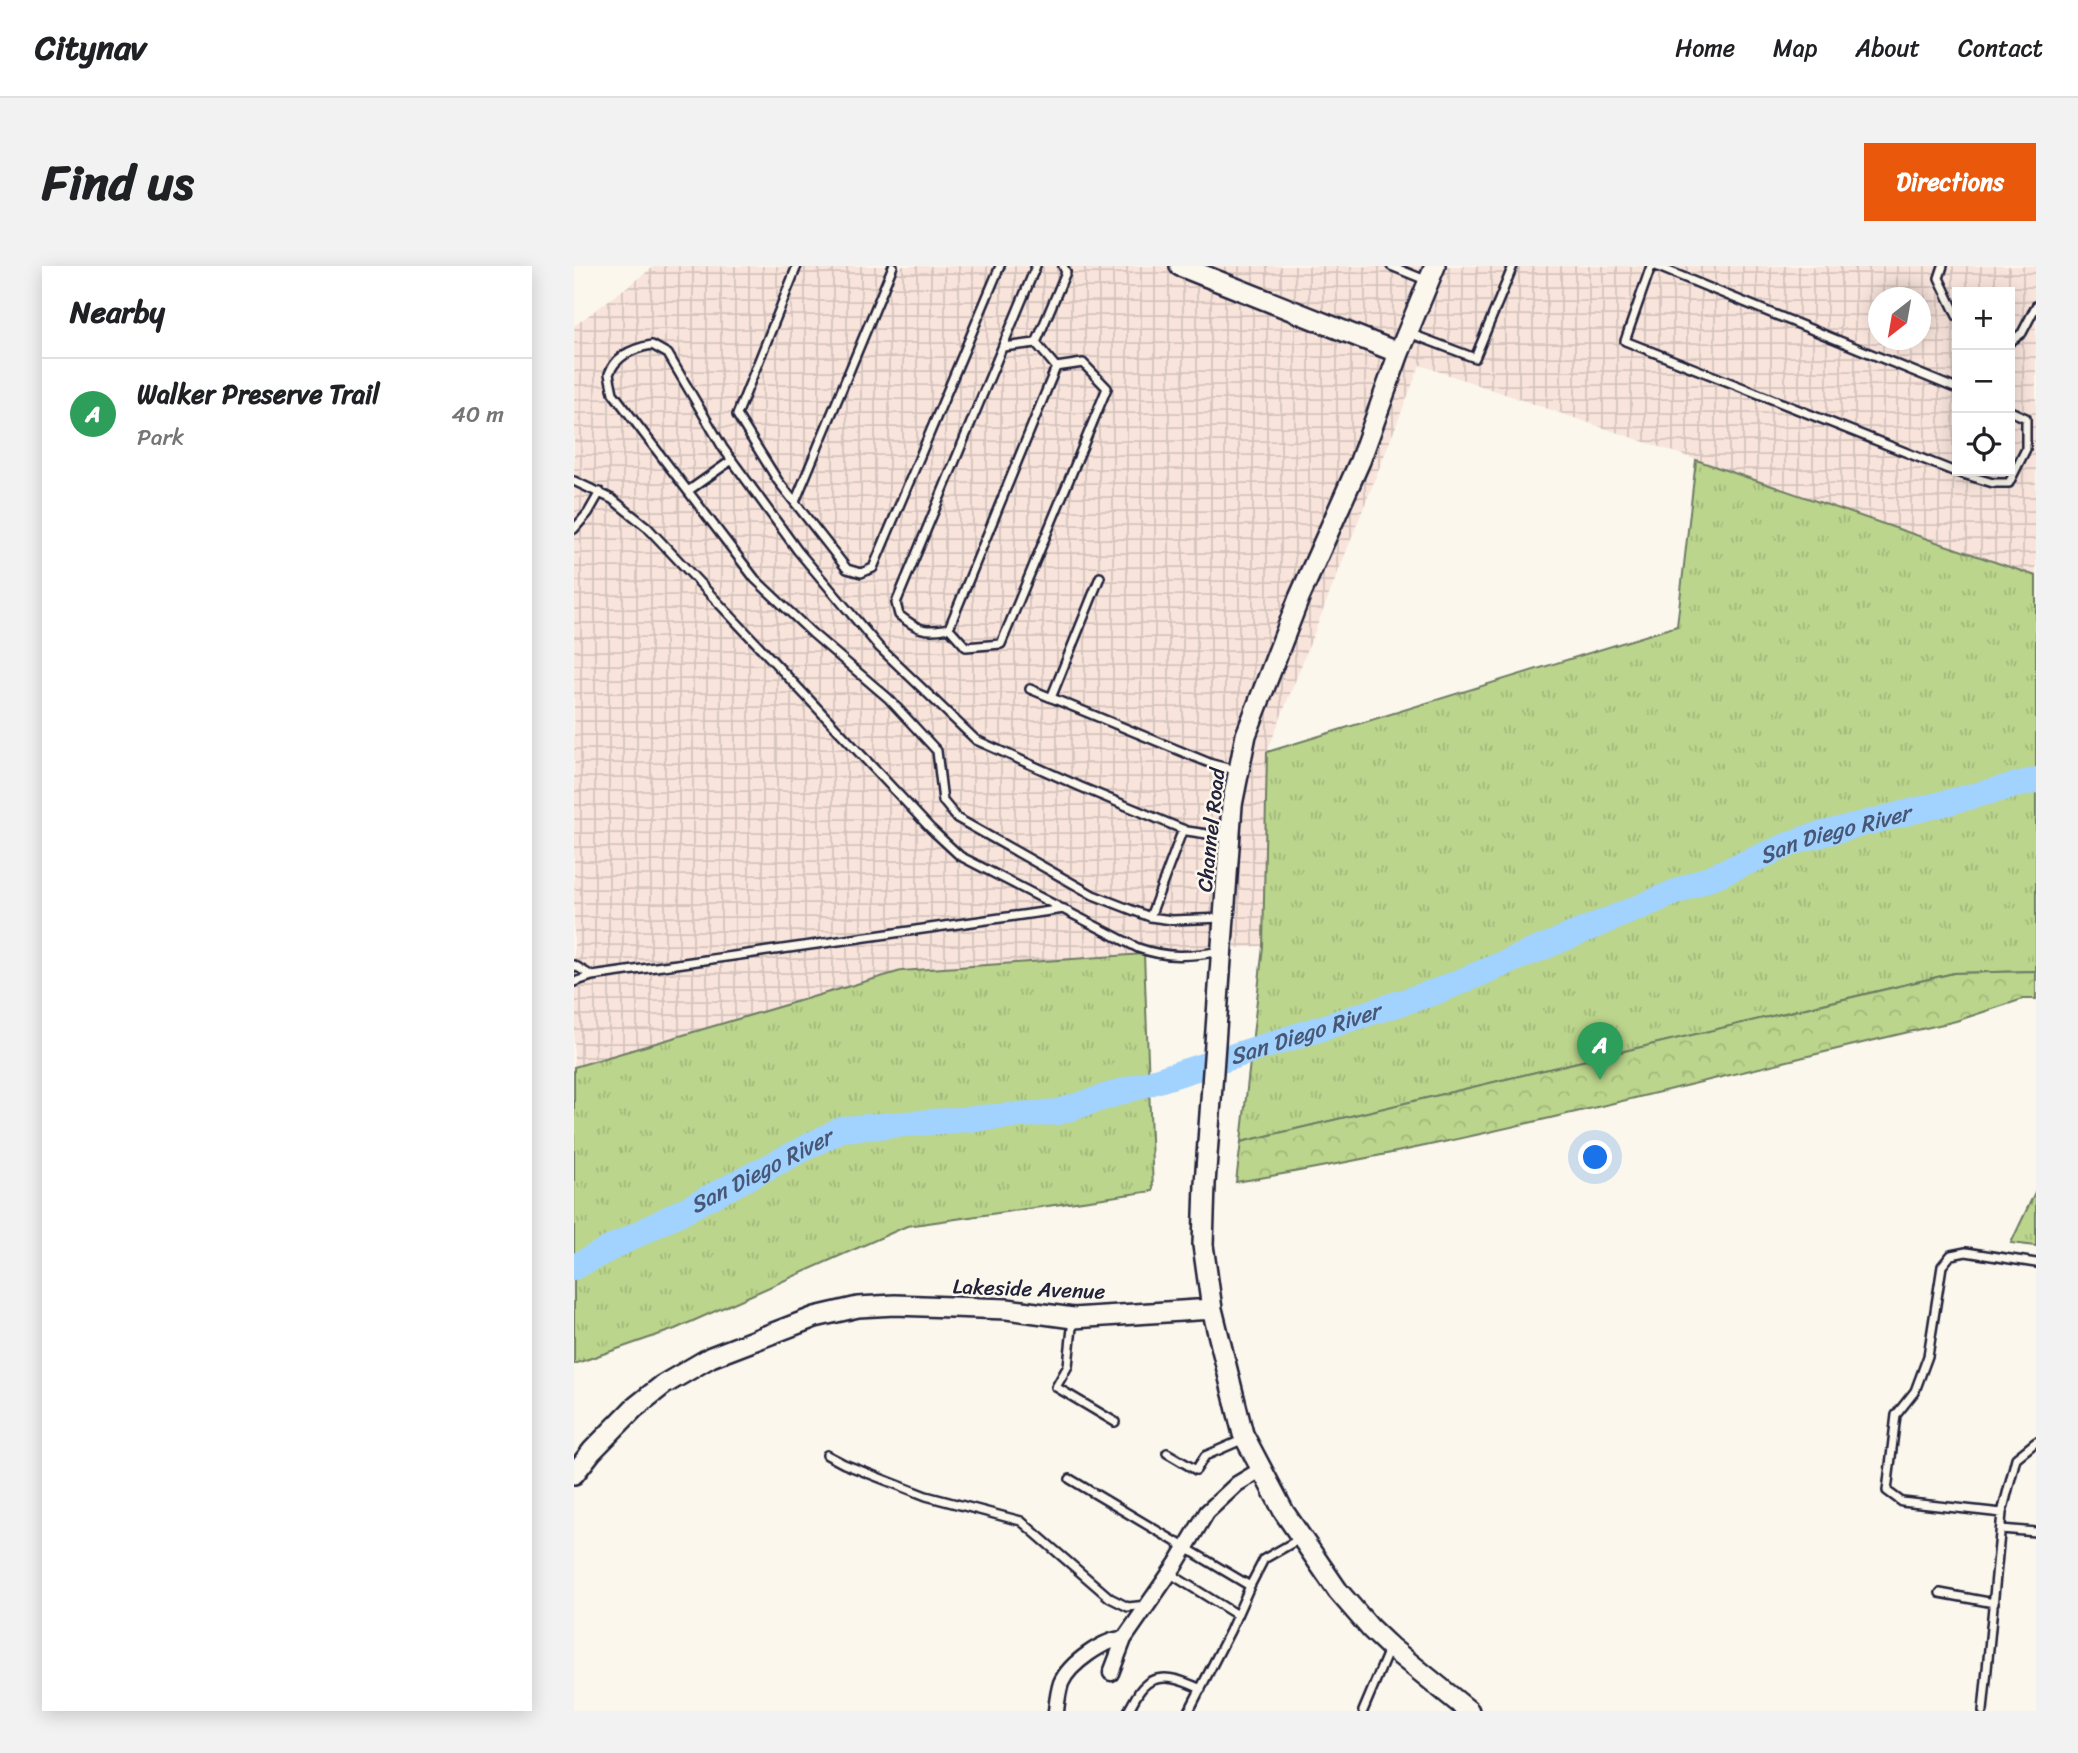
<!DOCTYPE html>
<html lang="en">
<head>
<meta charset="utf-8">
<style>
	:root { --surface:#fff; --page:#f2f2f2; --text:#202124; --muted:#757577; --line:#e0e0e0; --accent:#ea580c }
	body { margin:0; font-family:Sriracha,sans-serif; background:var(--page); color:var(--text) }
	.controls { position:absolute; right:21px; top:21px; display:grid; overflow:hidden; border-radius:0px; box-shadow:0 4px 18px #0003 }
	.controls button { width:63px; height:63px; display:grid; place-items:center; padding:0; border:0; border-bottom:2px solid var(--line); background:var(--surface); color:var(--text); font:35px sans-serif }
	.compass { position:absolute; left:1294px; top:21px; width:63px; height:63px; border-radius:50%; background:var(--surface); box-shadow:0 4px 18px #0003; rotate:211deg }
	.you { position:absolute; left:1022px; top:892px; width:24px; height:24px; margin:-18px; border:5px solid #fff; border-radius:50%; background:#1a73e8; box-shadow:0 0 0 10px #1a73e833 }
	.badge { display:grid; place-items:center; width:46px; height:46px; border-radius:50%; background:var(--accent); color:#fff; font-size:23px; font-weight:700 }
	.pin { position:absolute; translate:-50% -58px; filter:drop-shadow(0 2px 4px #0008) }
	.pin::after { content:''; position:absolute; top:37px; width:24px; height:21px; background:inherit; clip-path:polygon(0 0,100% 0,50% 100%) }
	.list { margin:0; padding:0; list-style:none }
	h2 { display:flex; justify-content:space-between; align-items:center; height:91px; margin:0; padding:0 28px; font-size:30px }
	h2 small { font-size:23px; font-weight:400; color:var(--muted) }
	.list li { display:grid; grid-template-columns:46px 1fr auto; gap:21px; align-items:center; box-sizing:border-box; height:112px; padding:0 28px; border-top:2px solid var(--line) }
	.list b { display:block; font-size:26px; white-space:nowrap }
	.list p { margin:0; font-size:23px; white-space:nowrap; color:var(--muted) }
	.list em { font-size:23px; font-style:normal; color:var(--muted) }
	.icon { flex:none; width:38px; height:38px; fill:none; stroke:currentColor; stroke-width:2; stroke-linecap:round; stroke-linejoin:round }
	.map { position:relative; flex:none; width:1462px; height:1445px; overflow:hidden; border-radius:0px }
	header { display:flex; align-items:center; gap:42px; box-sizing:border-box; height:98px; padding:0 35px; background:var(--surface); border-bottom:2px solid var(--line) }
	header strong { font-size:33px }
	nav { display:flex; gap:38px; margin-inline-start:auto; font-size:24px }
	.intro { display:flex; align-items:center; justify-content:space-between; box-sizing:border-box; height:168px; padding:0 42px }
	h1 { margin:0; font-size:49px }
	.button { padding:18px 32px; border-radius:0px; background:var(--accent); color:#fff; font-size:24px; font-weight:700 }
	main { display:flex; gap:42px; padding:0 42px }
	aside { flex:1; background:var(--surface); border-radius:0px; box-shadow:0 4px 18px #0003 }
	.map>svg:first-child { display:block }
	.industrial { fill:url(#industrial-grid); fill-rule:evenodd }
	.grass { fill:url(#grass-tufts); stroke:#6e7c64; stroke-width:2 }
	.park { fill:url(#park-crowns); stroke:#6e7c64; stroke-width:2 }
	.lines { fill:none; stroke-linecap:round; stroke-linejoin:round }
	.river { stroke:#a2d2fe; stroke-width:26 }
	.lane-casing { stroke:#22223b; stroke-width:12 }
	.street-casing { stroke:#22223b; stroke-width:19 }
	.secondary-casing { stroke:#22223b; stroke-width:24 }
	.lane { stroke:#fbf7ec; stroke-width:7 }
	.street { stroke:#fbf7ec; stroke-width:14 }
	.secondary { stroke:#fbf7ec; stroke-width:19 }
	.labels { text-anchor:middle; stroke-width:5; stroke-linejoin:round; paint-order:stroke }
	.street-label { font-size:21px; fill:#22223b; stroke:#fbf7ec }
	.water-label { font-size:23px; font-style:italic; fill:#485776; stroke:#fbf7ec }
</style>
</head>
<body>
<header>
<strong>Citynav</strong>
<nav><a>Home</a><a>Map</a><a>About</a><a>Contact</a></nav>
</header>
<div class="intro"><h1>Find us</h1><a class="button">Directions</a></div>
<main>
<aside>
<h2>Nearby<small></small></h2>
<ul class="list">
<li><span class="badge" style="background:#2e9e5b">A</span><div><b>Walker Preserve Trail</b><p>Park</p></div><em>40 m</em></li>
</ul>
</aside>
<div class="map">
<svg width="1462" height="1445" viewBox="0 0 1462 1445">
	<defs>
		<pattern id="industrial-grid" width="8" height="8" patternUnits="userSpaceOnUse" patternTransform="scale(1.75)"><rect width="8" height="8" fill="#f8e4db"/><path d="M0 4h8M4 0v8" fill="none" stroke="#d4c3bd"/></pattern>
		<pattern id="grass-tufts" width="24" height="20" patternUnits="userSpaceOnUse" patternTransform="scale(1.75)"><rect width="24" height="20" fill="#bbd58c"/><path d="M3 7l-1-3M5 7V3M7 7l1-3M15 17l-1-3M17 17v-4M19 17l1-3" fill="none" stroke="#a0b77a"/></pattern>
		<pattern id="park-crowns" width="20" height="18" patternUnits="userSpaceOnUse" patternTransform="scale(1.75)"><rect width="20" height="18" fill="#bbd58c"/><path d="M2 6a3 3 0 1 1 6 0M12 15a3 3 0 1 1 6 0" fill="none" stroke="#a0b77a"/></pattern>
	</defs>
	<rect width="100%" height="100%" fill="#fbf7ec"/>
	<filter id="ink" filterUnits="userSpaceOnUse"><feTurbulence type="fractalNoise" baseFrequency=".0143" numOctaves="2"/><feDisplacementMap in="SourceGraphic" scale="14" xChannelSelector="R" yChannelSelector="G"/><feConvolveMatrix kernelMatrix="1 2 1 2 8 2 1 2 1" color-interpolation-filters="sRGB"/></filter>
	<g filter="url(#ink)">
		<!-- industrial -->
		<path class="industrial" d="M81 0H1462V310L846 99 693 486 689 680 327 705 0 801V60ZM1383 26H1436V205H1383ZM1304 32H1346V74H1304Z"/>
		<!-- grass -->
		<path class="grass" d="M1122 194 1462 310V705L1380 707 667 876 689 680 693 486 1103 360Z
			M570 688 579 925 333 960 101 1063 0 1098V801L327 705Z
			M1462 924V980L1437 977Z"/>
		<!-- park -->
		<path class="park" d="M1462 705V733H1449L1382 755C1142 810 904 876 662 916L667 876 1380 707Z"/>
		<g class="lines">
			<!-- river -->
			<path class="river" id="s1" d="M0 1001 268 863 484 846 864 725 1229 573 1462 514"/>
			<defs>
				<path id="lane" d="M223 0 163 149 204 215 273 303 287 307 299 302 426 0
					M817 0 854 15
					M1077 0 1051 75 1379 205 1419 217H1435L1452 183V152L1436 145
					M1082 0 1383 123
					M1369 0 1365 12 1383 50
					M835 67 901 92 939 0
					M1436 76 1448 67 1462 40
					M462 77 492 6 489 0
					M429 81 462 77 482 101 375 362C351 367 344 364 325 349L322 337 462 0
					M0 215 38 233 73 261 357 563 386 590 564 682C592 692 617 691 645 685
					M114 225 158 194
					M221 236 319 0
					M0 263 14 247 26 226
					M375 362 392 381 427 378 533 122 509 97 482 101
					M456 423 638 498 665 505
					M477 432 526 311
					M609 563 576 651 598 654 649 652
					M576 651 519 629 383 552 369 535 363 485 314 432 238 367 181 313 39 127 35 108C42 89 60 82 78 79L94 88 149 182 224 285 305 381 402 474 507 521 613 565 653 571
					M0 699 18 710 490 643
					M0 716 18 710
					M499 1052 494 1100 482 1121 541 1156
					M593 1187 622 1204 631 1190 670 1173
					M253 1189 270 1198 352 1230 447 1255 536 1332 554 1341 573 1339
					M496 1213 676 1320 690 1293 727 1272
					M1428 1247 1328 1236 1313 1225 1322 1149 1341 1125 1354 1090 1368 1000 1377 989 1392 986 1462 997
					M1427 1263 1462 1266
					M595 1307 663 1349
					M1366 1327 1420 1337
					M554 1445C559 1437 563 1427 569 1421 585 1404 610 1415 627 1423
					M615 1445 656 1365 676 1320
					M789 1445 816 1381
					M1409 1445 1428 1247 1442 1192 1462 1176"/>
				<path id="street" d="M537 1407 550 1373 602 1298 633 1246 663 1218 688 1203
					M482 1445C483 1436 484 1426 487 1417 495 1398 530 1373 550 1373"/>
				<path id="secondary" d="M606 0 825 87
					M861 0 825 87 786 195 725 332 672 469 658 539 631 918 629 979 638 1043 669 1168 710 1246 764 1325 797 1363 816 1381 895 1445
					M0 1208 18 1185 60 1142 89 1119 137 1091 241 1051 284 1041 321 1039 433 1043 499 1052 638 1043"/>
			</defs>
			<!-- lane casing -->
			<use href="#lane" class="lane-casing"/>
			<!-- street casing -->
			<use href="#street" class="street-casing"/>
			<!-- secondary casing -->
			<use href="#secondary" class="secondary-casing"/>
			<!-- lane -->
			<use href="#lane" class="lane"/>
			<!-- street -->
			<use href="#street" class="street"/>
			<!-- secondary -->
			<use href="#secondary" class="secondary"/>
		</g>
	</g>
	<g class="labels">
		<!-- street labels -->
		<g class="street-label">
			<text transform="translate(637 564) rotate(-84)" y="7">Channel Road</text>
			<text transform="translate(455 1023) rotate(2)" y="7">Lakeside Avenue</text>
		</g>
		<!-- water labels -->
		<g class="water-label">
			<text dy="8" stroke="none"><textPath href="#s1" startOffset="1344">San Diego River</textPath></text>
			<text dy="8" stroke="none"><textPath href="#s1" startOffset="777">San Diego River</textPath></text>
			<text dy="8" stroke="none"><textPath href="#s1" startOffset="210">San Diego River</textPath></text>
		</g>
	</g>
</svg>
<div class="controls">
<button>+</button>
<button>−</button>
<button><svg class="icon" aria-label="locate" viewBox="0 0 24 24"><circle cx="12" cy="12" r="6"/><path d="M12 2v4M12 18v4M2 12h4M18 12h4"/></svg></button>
</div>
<svg class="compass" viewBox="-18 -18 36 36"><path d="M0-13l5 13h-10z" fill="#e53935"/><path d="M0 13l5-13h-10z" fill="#757577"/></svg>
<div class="you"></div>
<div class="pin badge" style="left:1026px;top:814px;background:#2e9e5b">A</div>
</div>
</main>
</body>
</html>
